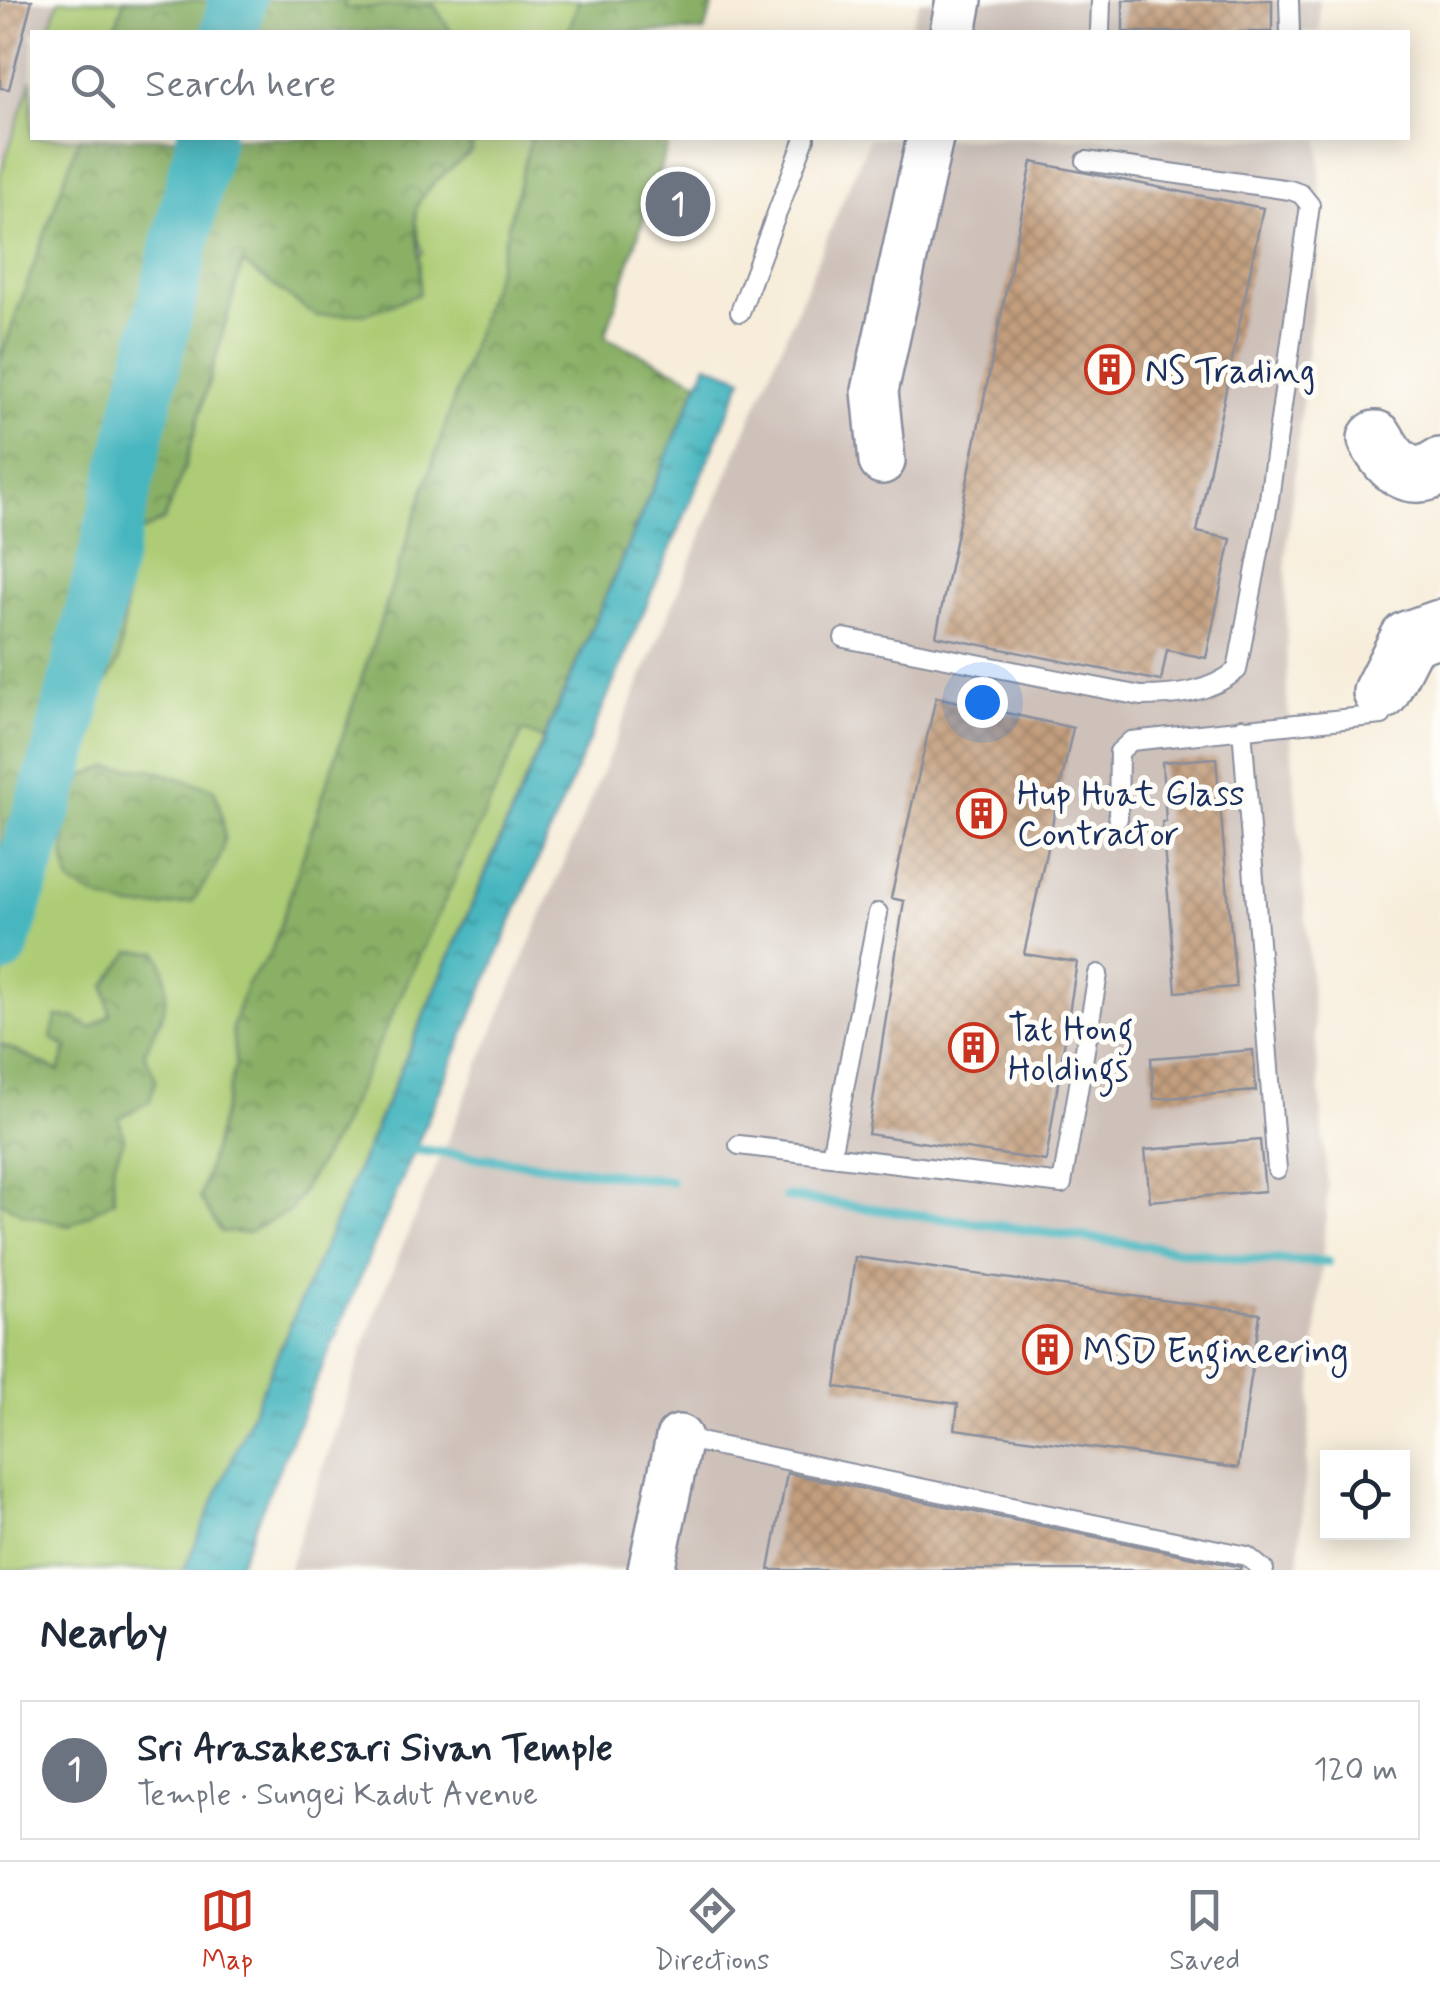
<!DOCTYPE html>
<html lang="en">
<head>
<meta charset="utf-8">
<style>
	:root { --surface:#fff; --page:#f2f2f3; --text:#1f2937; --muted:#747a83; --line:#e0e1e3; --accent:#c8321e }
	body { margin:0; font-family:Mynerve,sans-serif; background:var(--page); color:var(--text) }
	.controls { position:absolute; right:30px; bottom:30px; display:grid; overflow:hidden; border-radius:0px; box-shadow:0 5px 25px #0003 }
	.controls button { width:90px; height:90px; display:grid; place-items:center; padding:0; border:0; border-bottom:2px solid var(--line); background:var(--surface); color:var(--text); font:50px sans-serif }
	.you { position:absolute; left:982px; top:702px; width:35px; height:35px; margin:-25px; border:8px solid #fff; border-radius:50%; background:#1a73e8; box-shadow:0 0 0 15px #1a73e833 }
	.badge { display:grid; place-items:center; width:65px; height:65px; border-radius:50%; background:var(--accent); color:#fff; font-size:32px; font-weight:700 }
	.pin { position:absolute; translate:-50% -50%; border:5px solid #fff; box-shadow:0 2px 10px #0006 }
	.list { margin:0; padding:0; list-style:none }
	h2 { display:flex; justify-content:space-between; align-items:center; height:130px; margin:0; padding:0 40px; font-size:42px }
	h2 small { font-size:32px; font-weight:400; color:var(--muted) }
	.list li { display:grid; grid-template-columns:65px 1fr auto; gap:30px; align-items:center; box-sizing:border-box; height:140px; margin:0 20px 20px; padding:0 20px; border:2px solid var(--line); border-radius:0px }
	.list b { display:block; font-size:38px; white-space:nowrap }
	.list p { margin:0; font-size:32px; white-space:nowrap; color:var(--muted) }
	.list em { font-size:32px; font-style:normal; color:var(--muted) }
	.icon { flex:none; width:55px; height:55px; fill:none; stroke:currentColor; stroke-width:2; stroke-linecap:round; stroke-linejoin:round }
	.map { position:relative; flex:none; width:1440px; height:1570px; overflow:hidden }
	.search { position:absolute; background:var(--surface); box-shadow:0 5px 25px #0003; left:30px; right:30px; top:30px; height:110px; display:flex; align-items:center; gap:25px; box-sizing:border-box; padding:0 35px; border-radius:0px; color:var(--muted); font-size:38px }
	.sheet { height:290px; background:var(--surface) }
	nav { display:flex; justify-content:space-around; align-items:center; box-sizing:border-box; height:140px; border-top:2px solid var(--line); background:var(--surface); font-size:28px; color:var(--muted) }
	nav a { display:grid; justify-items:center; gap:5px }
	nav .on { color:var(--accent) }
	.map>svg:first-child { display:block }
	.industrial { fill:#cec1ba }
	.grass { fill:#adcc74; stroke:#647e69; stroke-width:2.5 }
	.forest { fill:url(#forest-crowns); stroke:#527062; stroke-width:2.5 }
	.water { fill:url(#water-ripples); stroke:#31728e; stroke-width:2.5 }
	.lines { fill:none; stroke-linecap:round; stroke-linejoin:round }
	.stream { stroke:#47b6bf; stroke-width:10 }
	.river { stroke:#47b6bf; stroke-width:58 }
	.building { fill:url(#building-cross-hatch) }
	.service-casing { stroke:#898e9c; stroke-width:22 }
	.tertiary-casing { stroke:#898e9c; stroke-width:50 }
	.primary-casing { stroke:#898e9c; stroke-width:60 }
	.service { stroke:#fff; stroke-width:18 }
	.tertiary { stroke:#fff; stroke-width:45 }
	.primary { stroke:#fff; stroke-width:55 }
	.labels { text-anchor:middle; stroke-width:10; stroke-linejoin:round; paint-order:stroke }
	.poi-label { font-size:35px; fill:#1b2f5e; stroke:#fdfcf7; text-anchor:start }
</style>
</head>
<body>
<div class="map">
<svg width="1440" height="1570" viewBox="0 0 1440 1570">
	<defs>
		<pattern id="forest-crowns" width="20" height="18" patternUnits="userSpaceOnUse" patternTransform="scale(2.5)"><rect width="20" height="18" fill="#8ab066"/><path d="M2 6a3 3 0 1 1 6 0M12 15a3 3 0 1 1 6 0" fill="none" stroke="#709057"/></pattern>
		<pattern id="water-ripples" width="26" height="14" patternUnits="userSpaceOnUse" patternTransform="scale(2.5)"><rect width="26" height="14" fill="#47b6bf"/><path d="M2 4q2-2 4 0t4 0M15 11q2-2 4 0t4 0" fill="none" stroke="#3a949e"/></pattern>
		<pattern id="building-cross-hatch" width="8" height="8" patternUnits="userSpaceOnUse" patternTransform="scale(2.5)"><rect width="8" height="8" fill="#c49f7e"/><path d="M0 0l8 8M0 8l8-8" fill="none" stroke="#9e826a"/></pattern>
	</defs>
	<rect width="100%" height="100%" fill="#fdfcf7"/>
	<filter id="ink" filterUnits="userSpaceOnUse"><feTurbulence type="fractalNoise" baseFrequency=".01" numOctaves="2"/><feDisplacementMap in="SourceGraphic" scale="20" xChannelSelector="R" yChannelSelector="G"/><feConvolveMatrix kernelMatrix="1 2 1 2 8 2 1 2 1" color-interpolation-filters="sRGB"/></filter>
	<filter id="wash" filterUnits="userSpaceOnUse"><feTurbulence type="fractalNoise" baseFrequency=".0048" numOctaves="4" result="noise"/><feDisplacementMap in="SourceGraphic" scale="40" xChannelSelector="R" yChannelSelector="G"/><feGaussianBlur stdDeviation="2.25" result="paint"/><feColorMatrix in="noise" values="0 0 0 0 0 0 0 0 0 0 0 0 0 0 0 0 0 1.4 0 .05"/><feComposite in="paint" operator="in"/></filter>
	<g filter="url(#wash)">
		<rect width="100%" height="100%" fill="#f7edda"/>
		<!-- industrial -->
		<path class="industrial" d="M0 0H59L48 32H32V79L0 175Z
			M920 0H1319L1320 32H909Z
			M869 138H1320L1321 224 1286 553 1287 694 1328 1188 1298 1570H288L380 1300Z"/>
		<!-- grass -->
		<path class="grass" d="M59 0H124L114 32H48Z
			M345 0H579L568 32H451L434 5 343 8Z
			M32 79V138H79L0 360V175Z
			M474 138H531L497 269 271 953 246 985 232 1028 236 1064 200 1198 339 1129 523 730 543 739 184 1570H0V1307C7 1288 0 1227 0 1201L24 1214 113 1167 124 1138 119 1118 150 1101 144 1053 162 1017 110 1015 91 1029 75 1018 59 1072 0 1044V983L15 938 5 894 16 803 39 759 81 729 127 594 117 566 128 539 164 520 185 466 243 262 265 276 423 253C402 192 426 187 471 152Z"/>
		<!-- forest -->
		<path class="forest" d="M124 0H345L344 8 434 5 451 32H114Z
			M579 0H715L704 32H568Z
			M79 138H474L471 152C386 218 426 204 419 294L368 313 316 316 242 263 185 466 164 520 128 539 117 566 127 594 119 660 81 729 39 759 16 803 5 894 15 938 0 983V360Z
			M531 138H670L605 337 699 381 543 739 523 731 339 1130 291 1210 247 1233 221 1232 200 1198 236 1064 232 1029 246 985 271 953 497 269Z
			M108 767 149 769 214 789C233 845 225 855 192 902 140 912 117 911 70 883 58 843 66 811 85 775Z
			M131 951 158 952C176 991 162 1017 144 1053L156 1079 150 1101 119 1118 124 1138 113 1167 114 1200 69 1226 24 1214 0 1201V1044L59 1071 67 1049 51 1038 56 1017 75 1018 91 1028 110 1015 105 985Z"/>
		<!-- water -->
		<path class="water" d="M707 364 743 378 236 1570H184Z"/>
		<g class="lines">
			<!-- stream -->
			<path class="stream" d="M403 1148 670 1181
				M786 1197 1241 1259 1328 1262"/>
			<!-- river -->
			<path class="river" d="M230 32 237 0
				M0 946 61 752 205 138"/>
		</g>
		<g id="blocks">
			<!-- building -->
			<path class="building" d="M0 0H32L9 89 0 88Z
				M1123 0H1272V32H1123Z
				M1032 162 1263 208 1197 532 1231 539 1206 658 1167 650 1161 681 936 636Z
				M936 697 1073 728 1024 954 1077 962 1046 1161 868 1134 904 901 891 898Z
				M1216 758 1236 987 1176 992 1162 822H1166L1162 762Z
				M1253 1050 1256 1091 1154 1099 1151 1058Z
				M1260 1140 1265 1191 1150 1201 1145 1150Z
				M855 1257 1260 1314 1238 1468 955 1429 958 1404 836 1387Z
				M787 1473 1241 1567 1240 1570H769Z"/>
		</g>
	</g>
	<g filter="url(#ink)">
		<use href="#blocks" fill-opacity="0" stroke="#898e9c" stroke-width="2.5"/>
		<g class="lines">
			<defs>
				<path id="service" d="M1289 0 1290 32
					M1100 32 1101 0
					M740 312 805 138
					M844 638 1141 696C1176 696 1209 693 1237 670L1269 499 1310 205 1301 194 1290 190 1086 161
					M1242 728 1277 1169
					M1118 818 1119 752 1131 741 1382 715
					M739 1145 1062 1184 1098 974
					M831 1156 878 913
					M680 1438 1247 1556 1264 1570"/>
				<path id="tertiary" d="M953 32 959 0
					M882 461 875 391 930 138
					M651 1570 679 1438"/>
				<path id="primary" d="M1376 439C1389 464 1410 487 1440 466
					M1381 692 1408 639 1440 628"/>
			</defs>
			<!-- service casing -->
			<use href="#service" class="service-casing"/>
			<!-- tertiary casing -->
			<use href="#tertiary" class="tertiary-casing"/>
			<!-- primary casing -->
			<use href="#primary" class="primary-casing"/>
			<!-- service -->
			<use href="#service" class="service"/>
			<!-- tertiary -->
			<use href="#tertiary" class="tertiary"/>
			<!-- primary -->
			<use href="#primary" class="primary"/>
		</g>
	</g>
	<!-- icons -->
	<defs>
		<symbol id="building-ring" viewBox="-11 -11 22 22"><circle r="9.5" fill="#fdfcf7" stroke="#c8321e" stroke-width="1.5"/><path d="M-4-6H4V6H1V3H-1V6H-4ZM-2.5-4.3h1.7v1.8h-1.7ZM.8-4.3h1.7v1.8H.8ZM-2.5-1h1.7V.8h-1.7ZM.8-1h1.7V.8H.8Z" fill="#c8321e"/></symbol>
	</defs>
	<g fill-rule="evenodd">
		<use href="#building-ring" x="1082" y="342" width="55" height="55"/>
		<use href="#building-ring" x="954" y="786" width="55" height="55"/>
		<use href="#building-ring" x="946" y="1020" width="55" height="55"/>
		<use href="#building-ring" x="1020" y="1322" width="55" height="55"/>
	</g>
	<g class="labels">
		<!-- poi labels -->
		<g class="poi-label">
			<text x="1145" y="382">NS Trading</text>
			<text x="1017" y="805">Hup Huat Glass<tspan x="1017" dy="40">Contractor</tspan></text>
			<text x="1008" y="1040">Tat Hong<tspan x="1008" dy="40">Holdings</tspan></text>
			<text x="1083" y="1362">MSD Engineering</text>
		</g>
	</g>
</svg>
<div class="controls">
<button><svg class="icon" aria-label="locate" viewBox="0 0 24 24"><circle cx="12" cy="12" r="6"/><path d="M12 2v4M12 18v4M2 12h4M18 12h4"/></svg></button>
</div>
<div class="you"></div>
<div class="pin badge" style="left:678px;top:204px;background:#6b7280">1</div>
<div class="search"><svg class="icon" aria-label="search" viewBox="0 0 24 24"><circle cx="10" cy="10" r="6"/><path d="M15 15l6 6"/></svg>Search here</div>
</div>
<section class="sheet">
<h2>Nearby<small></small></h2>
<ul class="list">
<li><span class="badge" style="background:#6b7280">1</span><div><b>Sri Arasakesari Sivan Temple</b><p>Temple · Sungei Kadut Avenue</p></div><em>120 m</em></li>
</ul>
</section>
<nav>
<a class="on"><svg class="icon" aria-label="map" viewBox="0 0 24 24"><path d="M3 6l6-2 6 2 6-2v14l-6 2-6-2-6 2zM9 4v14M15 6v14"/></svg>Map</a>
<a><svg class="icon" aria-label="directions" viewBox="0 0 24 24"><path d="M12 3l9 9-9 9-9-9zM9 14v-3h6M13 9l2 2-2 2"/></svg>Directions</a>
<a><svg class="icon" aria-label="saved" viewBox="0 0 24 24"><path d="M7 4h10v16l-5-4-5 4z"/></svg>Saved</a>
</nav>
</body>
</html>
